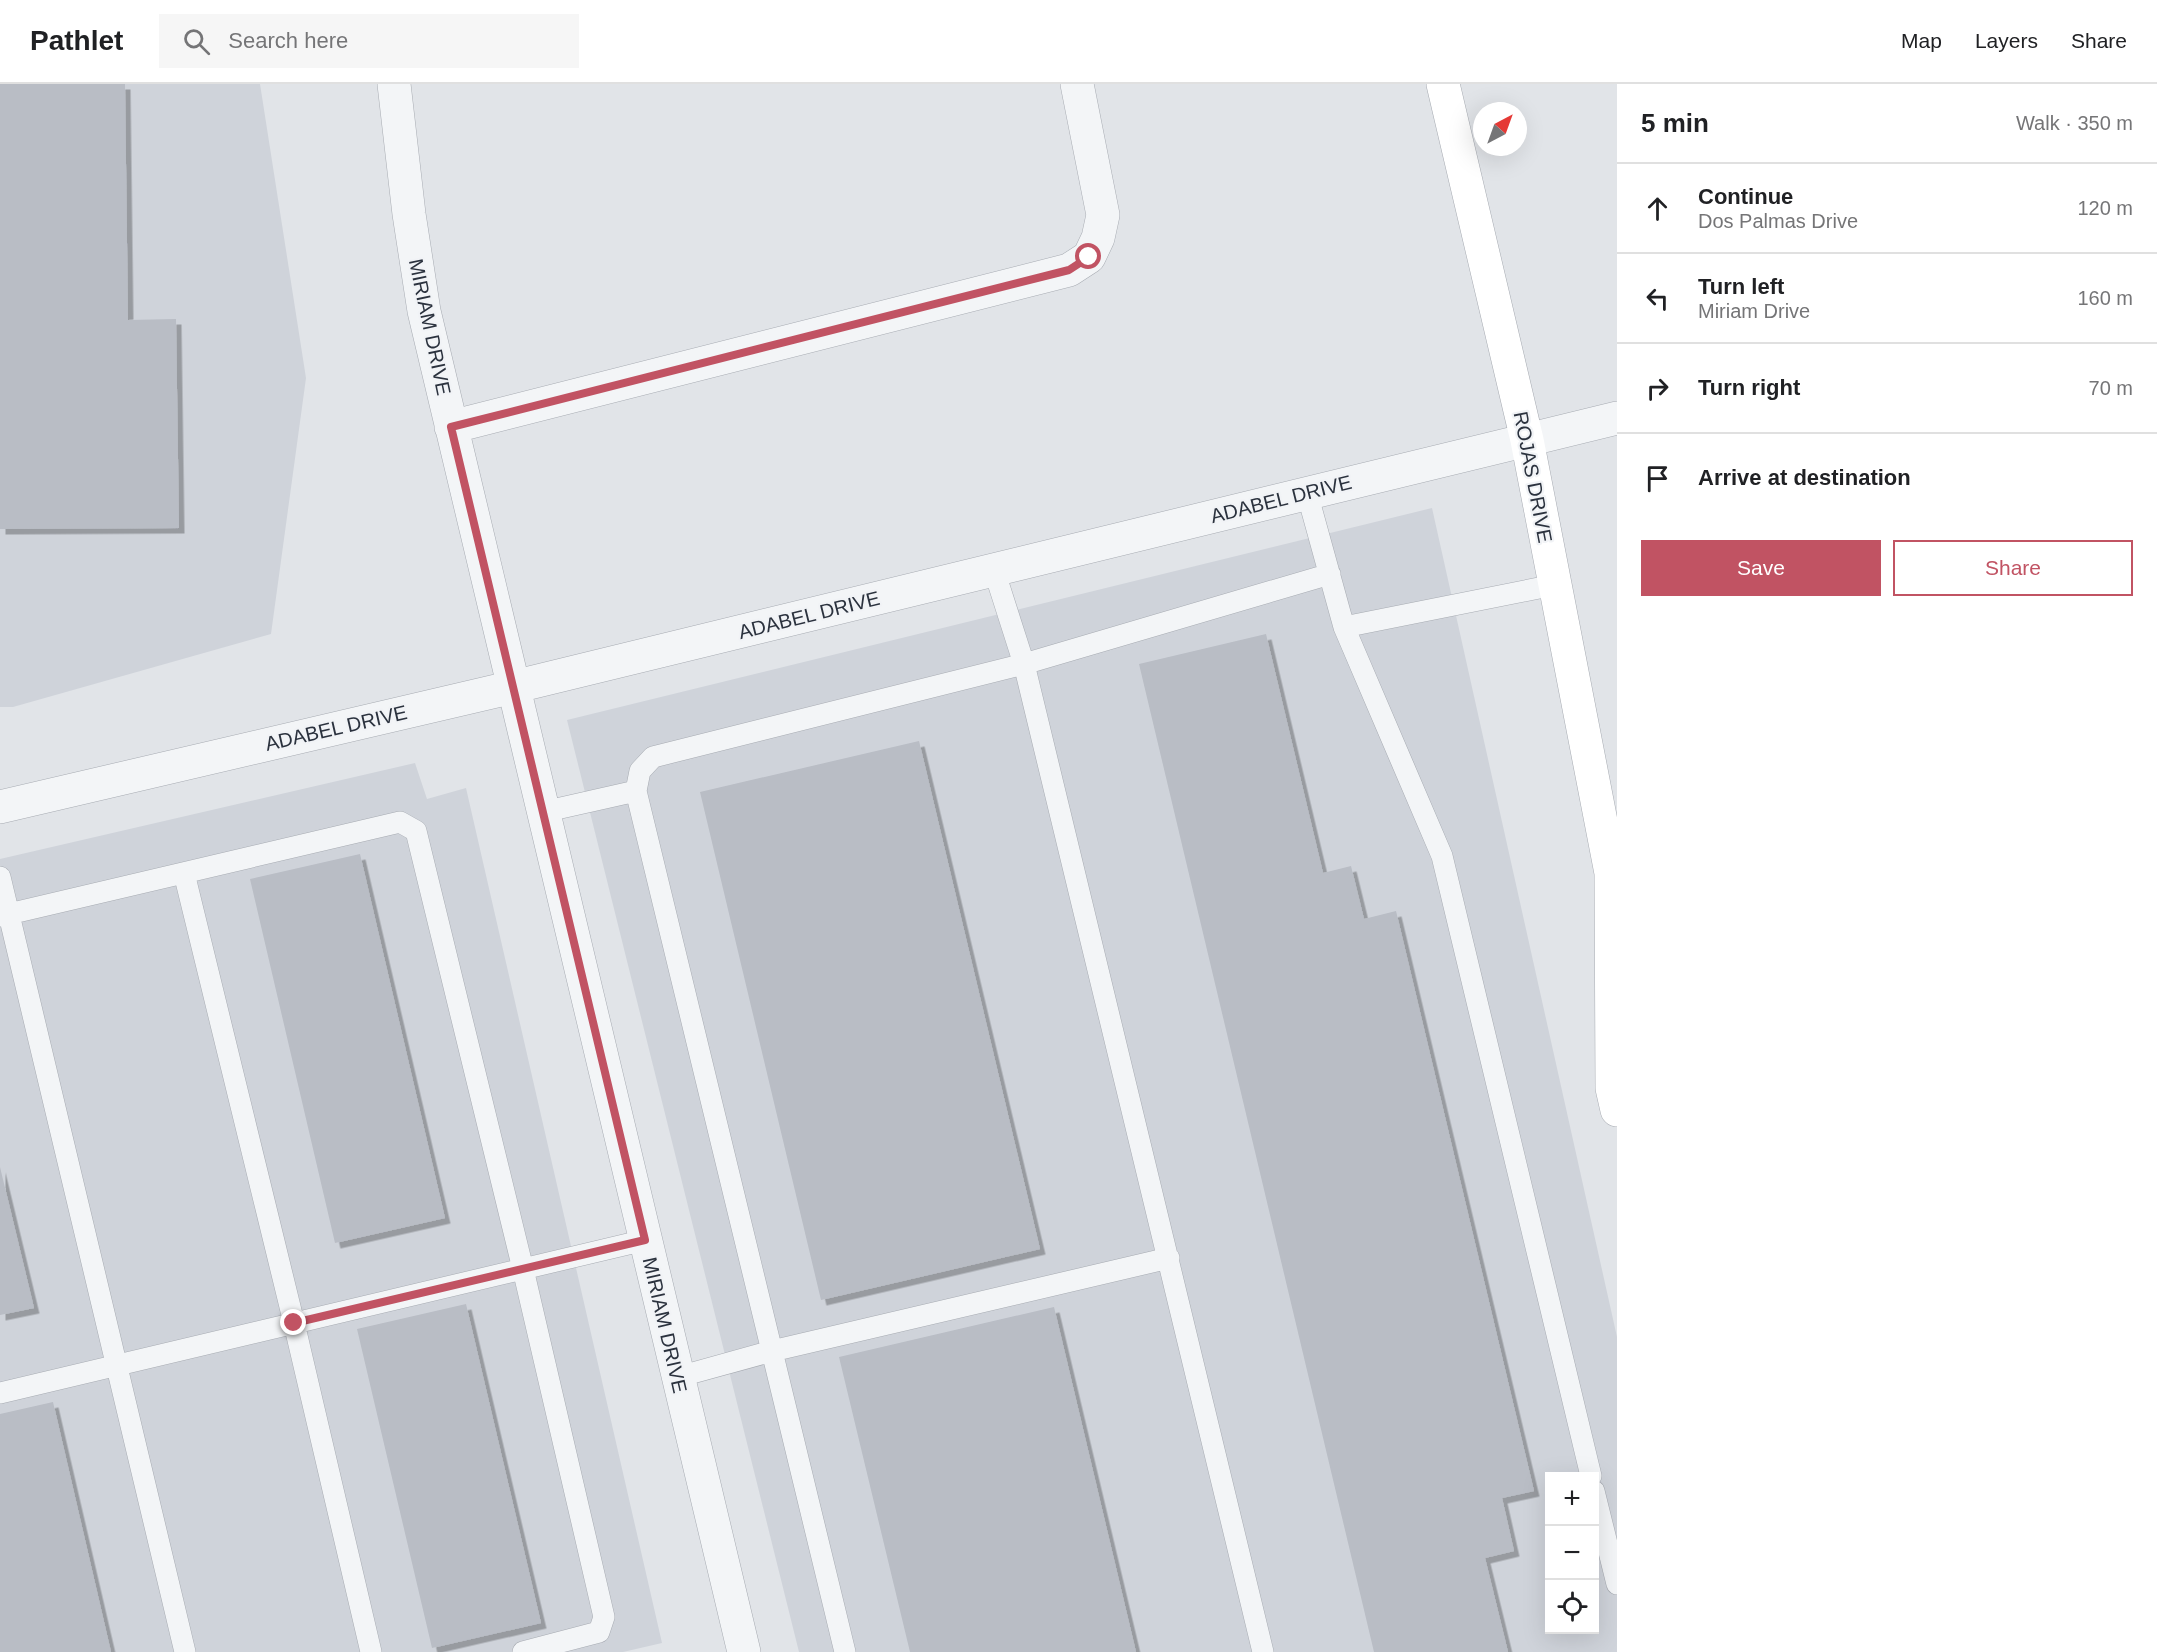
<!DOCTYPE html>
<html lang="en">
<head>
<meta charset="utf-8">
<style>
	:root { --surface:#fff; --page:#f6f6f6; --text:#202124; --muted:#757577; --line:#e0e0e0; --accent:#c15363 }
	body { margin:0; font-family:Arial,sans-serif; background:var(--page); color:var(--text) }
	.controls { position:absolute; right:18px; bottom:18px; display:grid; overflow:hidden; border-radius:0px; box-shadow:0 6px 24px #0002 }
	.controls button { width:54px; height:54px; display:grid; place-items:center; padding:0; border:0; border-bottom:2px solid var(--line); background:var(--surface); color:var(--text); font:30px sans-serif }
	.compass { position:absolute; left:1473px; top:18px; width:54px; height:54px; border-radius:50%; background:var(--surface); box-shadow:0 6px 24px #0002; rotate:41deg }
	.stop { position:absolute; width:18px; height:18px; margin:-14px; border:4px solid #c15363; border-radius:50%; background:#fff }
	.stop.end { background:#c15363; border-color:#fff; box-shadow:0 2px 6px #0008 }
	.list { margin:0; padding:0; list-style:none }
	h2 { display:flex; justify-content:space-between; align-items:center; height:78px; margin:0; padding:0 24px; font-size:26px }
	h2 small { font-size:20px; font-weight:400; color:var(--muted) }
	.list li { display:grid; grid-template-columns:39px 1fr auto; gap:18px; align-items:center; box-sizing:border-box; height:90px; padding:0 24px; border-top:2px solid var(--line) }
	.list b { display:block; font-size:22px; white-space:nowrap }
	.list p { margin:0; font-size:20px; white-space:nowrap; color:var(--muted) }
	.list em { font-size:20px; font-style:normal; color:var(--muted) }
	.actions { display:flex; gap:12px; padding:18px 24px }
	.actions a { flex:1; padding:14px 0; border:2px solid var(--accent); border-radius:0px; text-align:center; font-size:21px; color:var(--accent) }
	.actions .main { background:var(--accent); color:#fff }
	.icon { flex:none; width:33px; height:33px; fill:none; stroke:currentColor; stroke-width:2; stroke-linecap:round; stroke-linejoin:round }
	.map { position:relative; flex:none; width:1617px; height:1568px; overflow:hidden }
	header { display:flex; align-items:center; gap:36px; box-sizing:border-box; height:84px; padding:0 30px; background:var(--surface); border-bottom:2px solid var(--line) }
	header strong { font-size:28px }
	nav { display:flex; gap:33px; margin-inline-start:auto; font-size:21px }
	.search { width:420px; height:54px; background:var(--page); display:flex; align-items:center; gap:15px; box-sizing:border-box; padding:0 21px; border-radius:0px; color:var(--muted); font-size:22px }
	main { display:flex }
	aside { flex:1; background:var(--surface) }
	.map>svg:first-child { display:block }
	.built { fill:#cfd3da; fill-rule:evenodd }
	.building { fill:#b9bdc5; filter:url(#shadow) }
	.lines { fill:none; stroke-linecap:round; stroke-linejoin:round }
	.service-casing { stroke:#a7abb2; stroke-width:22 }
	.minor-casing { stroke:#a7abb2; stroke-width:34 }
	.secondary-casing { stroke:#a7abb2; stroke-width:34 }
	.service { stroke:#f3f5f7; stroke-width:21 }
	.minor { stroke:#f3f5f7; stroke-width:33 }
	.secondary { stroke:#fff; stroke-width:33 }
	.route { stroke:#c15363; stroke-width:8 }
	.labels { text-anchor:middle; stroke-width:4.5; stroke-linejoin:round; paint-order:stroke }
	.street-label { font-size:20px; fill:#2b323e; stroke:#f1f3f6 }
</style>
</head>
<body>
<header>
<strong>Pathlet</strong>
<div class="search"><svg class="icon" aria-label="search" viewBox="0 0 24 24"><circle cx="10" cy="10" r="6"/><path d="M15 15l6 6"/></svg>Search here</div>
<nav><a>Map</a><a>Layers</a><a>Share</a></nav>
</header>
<main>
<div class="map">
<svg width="1617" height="1568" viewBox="0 0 1617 1568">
	<defs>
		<filter id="shadow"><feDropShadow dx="5.5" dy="5.5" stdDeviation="0" flood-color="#0004"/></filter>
	</defs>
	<rect width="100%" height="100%" fill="#e1e4e8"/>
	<!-- built -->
	<path class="built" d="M0 0H260L306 294 271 550 13 623H0Z
		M1432 424 1617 1253V1568H799L567 636ZM1550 1392H1594V1546H1550Z
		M415 679 427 715 466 704 662 1559 623 1568H0V775Z"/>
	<!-- building -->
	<path class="building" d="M0 0H125L128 236 176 235 179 444 0 445Z
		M1266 550 1323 789 1351 782 1364 835 1396 827 1534 1407 1502 1414 1514 1467 1485 1474 1508 1568H1374L1139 580Z
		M919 657 1040 1165 821 1216 700 708Z
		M360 770 445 1134 335 1159 250 795Z
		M0 1083 34 1224 0 1231Z
		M466 1220 541 1539 432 1564 357 1245Z
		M1054 1223 1136 1568H910L839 1273Z
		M53 1318 111 1568H0V1330Z"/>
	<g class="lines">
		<defs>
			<path id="service" d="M1307 409 1344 543 1442 772 1591 1392
				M994 486 1024 580 1330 490
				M1344 543 1554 501
				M543 728 636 707
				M184 789 294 1239 371 1568
				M0 793 185 1568
				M0 832 400 738 416 747 523 1185 604 1533 599 1548 523 1568
				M678 1293 772 1267 1169 1174
				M0 1309 645 1156
				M1594 1407 1617 1500
				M845 1568 636 707 640 687 653 673 1024 580 1263 1568"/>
			<path id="minor" d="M394 0 409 130 424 227 744 1568
				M451 343 1069 186 1089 173 1098 154 1103 131 1077 0
				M0 723 513 603 1617 334"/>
			<path id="secondary" d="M1443 0 1527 356 1611 789 1617 805
				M1611 789 1612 1004 1617 1026"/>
		</defs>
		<!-- service casing -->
		<use href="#service" class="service-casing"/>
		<!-- minor casing -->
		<use href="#minor" class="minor-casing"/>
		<!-- secondary casing -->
		<use href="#secondary" class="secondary-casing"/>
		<!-- service -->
		<use href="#service" class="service"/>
		<!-- minor -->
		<use href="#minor" class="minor"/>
		<!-- secondary -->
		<use href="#secondary" class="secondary"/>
	</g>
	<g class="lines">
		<!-- route -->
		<path class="route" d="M294 1239 645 1156 451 343 1069 186 1089 173"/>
	</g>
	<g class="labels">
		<!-- street labels -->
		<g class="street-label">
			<text transform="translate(430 243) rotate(78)" y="7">MIRIAM DRIVE</text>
			<text transform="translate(1533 393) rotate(79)" y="7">ROJAS DRIVE</text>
			<text transform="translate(1281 415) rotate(-14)" y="7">ADABEL DRIVE</text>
			<text transform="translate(809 531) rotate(-14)" y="7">ADABEL DRIVE</text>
			<text transform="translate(336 644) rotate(-13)" y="7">ADABEL DRIVE</text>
			<text transform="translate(665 1241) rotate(77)" y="7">MIRIAM DRIVE</text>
		</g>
	</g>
</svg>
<div class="controls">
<button>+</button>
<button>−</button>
<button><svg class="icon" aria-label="locate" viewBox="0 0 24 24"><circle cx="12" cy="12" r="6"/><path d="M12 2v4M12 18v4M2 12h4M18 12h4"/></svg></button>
</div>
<svg class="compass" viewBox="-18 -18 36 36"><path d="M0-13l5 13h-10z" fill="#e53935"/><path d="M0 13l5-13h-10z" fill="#757577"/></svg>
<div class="stop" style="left:1089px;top:173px"></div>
<div class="stop end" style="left:294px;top:1239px"></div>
</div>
<aside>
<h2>5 min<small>Walk · 350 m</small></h2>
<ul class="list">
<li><svg class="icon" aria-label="ahead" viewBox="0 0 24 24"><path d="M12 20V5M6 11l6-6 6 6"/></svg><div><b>Continue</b><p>Dos Palmas Drive</p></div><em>120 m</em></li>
<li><svg class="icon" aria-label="left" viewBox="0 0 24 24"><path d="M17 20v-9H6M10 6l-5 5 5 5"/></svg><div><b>Turn left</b><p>Miriam Drive</p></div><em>160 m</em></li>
<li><svg class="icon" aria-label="right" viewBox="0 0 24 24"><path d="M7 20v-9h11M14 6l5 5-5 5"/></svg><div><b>Turn right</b></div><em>70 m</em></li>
<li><svg class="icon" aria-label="arrive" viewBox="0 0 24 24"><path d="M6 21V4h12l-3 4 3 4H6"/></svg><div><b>Arrive at destination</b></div></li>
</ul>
<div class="actions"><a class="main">Save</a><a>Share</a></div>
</aside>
</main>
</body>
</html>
